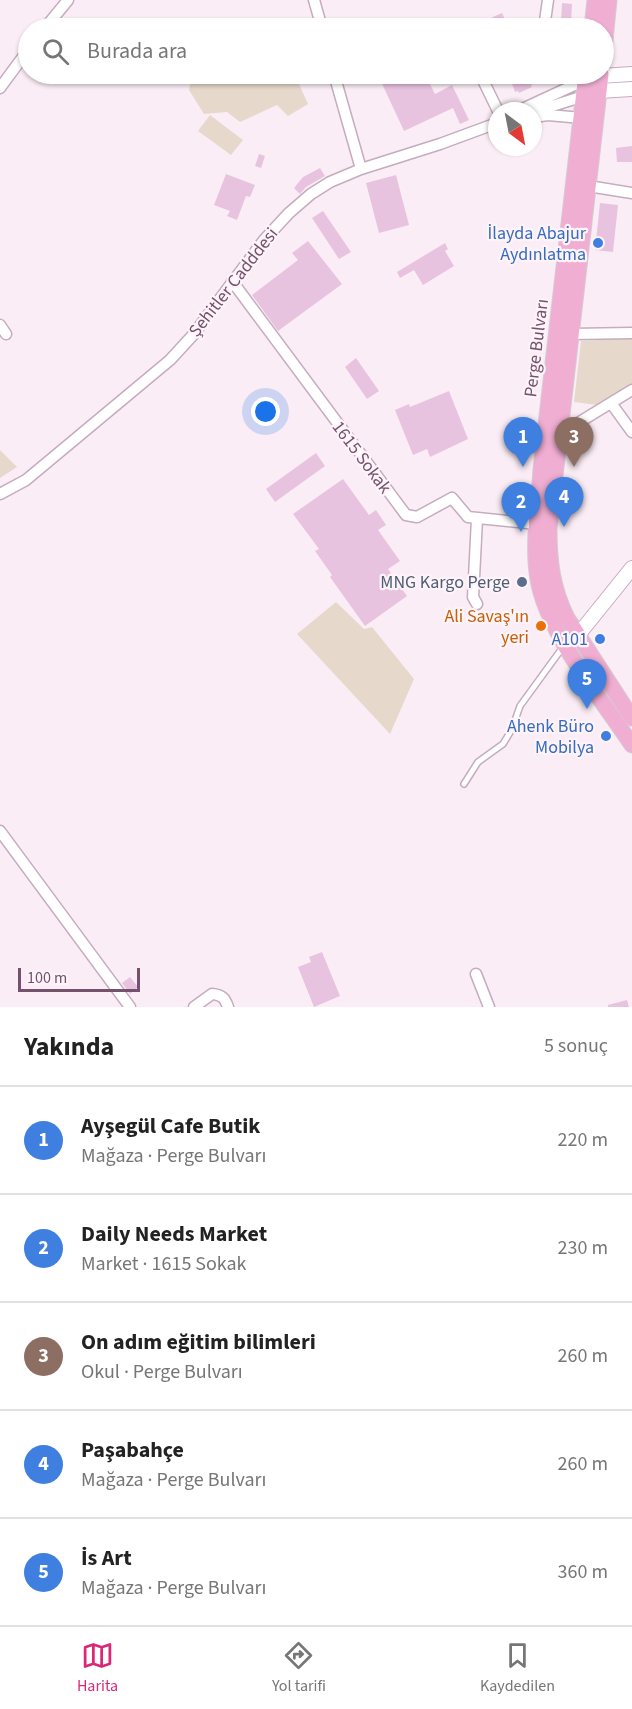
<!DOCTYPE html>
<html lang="tr">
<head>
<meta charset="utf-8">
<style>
	:root { --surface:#fff; --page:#f2f2f2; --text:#222; --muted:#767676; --line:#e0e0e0; --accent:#db2777 }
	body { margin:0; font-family:"Source Sans 3",sans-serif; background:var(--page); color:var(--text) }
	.compass { position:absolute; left:488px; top:102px; width:54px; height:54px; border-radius:50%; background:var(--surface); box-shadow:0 2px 4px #0004; rotate:148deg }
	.scale { position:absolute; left:18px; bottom:15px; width:122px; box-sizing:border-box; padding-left:6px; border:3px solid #74526d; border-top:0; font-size:16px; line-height:21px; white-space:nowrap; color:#74526d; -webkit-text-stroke:4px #fdf3f9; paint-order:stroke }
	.you { position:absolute; left:266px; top:412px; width:21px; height:21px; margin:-15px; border:4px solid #fff; border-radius:50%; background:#1a73e8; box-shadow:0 0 0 9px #1a73e833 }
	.badge { display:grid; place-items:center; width:39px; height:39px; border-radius:50%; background:var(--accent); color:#fff; font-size:20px; font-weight:700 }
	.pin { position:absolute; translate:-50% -50px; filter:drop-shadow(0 2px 3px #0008) }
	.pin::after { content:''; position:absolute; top:32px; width:21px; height:18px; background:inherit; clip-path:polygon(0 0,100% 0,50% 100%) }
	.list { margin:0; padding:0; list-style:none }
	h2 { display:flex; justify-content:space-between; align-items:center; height:78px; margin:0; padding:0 24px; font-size:26px }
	h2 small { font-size:20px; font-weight:400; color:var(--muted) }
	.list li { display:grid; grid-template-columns:39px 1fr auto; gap:18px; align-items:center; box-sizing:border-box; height:108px; padding:0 24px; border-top:2px solid var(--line) }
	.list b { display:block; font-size:22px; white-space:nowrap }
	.list p { margin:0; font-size:20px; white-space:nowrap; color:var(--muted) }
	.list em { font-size:20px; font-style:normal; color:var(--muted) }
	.icon { flex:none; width:33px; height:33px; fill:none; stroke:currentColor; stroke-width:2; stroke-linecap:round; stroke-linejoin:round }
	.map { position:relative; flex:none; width:632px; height:1007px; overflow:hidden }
	.search { position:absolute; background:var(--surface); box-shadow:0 2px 4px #0004; left:18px; right:18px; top:18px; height:66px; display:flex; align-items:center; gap:15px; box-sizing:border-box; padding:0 21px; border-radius:33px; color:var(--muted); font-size:22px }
	.sheet { height:618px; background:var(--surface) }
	nav { display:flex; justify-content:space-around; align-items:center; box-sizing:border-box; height:84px; border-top:2px solid var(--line); background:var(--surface); font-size:16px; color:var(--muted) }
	nav a { display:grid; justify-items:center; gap:3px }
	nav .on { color:var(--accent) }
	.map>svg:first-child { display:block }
	.green { fill:#e7d8cc }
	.building { fill:#e8c3df }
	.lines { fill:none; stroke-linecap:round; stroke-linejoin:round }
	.lane-casing { stroke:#c5acbe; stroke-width:8 }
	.street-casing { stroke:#c5acbe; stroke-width:13 }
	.secondary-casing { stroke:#c8aac0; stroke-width:16 }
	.primary-casing { stroke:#d5cbd3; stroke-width:17 }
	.lane { stroke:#fff; stroke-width:5 }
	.street { stroke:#fff; stroke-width:10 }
	.secondary { stroke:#fff; stroke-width:14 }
	.primary { stroke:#f0aed2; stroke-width:15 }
	.shop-dot { fill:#3f7fe0; stroke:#fdf3f9; stroke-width:2 }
	.service-dot { fill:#5c6f8a; stroke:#fdf3f9; stroke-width:2 }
	.food-dot { fill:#e8710a; stroke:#fdf3f9; stroke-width:2 }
	.labels { text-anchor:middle; stroke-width:4.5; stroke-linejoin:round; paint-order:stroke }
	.shop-label { font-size:18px; fill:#366cbe; stroke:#fdf3f9; text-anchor:end }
	.street-label { font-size:18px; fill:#74526d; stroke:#fdf3f9 }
	.service-label { font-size:18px; fill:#4e5e75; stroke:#fdf3f9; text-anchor:end }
	.food-label { font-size:18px; fill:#c56008; stroke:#fdf3f9; text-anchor:end }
</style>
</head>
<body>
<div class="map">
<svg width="632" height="1007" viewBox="0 0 632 1007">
	<rect width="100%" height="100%" fill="#fbedf5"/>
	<!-- green -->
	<path class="green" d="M192 74H233L242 83 266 77 272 74H328L299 84 308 104 288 116 277 105 240 122 227 112 204 114 189 90Z
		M210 115 243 140 231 155 198 131Z
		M632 338V384L597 405 574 402 581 341Z
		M0 450 17 467 0 478Z
		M336 602 364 629 372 627 414 679 390 734 297 634Z"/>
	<!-- building -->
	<path class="building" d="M562 3 572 4 571 23 561 22Z
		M502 13 509 28H468Z
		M382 74H425L435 94 452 85 469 120 460 124 453 108 404 131 378 75Z
		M510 74H529L533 84 531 85 532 87 519 93 518 91 515 92 510 78 512 77Z
		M632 146V162H617L616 148Z
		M259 154 265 156 261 168 255 166Z
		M320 168 325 176 306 187 300 194 294 188 303 177Z
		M226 174 255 185 250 197 246 196 237 220 227 216 230 211 214 205Z
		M396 175 409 225 379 233 366 183Z
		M600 203 618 205 613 252 595 250Z
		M323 211 351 252 339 259 312 218Z
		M308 241 342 284 278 331 252 295 298 260 292 253Z
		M445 243 448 249 445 251 454 266 423 285 414 270 400 278 397 272Z
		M356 358 379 391 367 399 345 367Z
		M449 391 468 439 430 457 427 449 413 455 395 410 409 404 410 407Z
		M316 453 325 466 275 502 266 489Z
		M343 479 369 515 376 510 386 525 378 530 400 561 388 569 407 596 365 626 330 577 332 575 315 551 319 549 293 514Z
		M322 952 340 996 314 1007 298 967 311 962 309 957Z
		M130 977 138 987 130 994 122 983Z
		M627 1000 629 1007H608V1005Z"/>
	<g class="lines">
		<defs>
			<path id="lane" d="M464 784 478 762 503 744 512 729 520 706 563 647"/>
			<path id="street" d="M314 0 322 28
				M45 28 68 0
				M544 28 548 0
				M334 74 361 169
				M480 74 498 111
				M0 88 28 50
				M518 111 585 80
				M533 112 584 96
				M533 117 548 115 582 118
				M588 186 632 193
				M232 281 406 515 417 517 452 498 468 517 537 524
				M0 325 6 334
				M572 334 632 333
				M611 403 632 432
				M560 434 632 390
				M0 494 26 480 170 360 193 335 264 240 289 213 311 194 330 182 361 169 440 144 497 123
				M477 604 473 597 477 519
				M0 831 130 1007
				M476 974 489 1007
				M194 1007 212 994C222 995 225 998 228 1007"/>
			<path id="secondary" d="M593 78 601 76 632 74
				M589 95 599 91 632 89
				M578 635 632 568"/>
			<path id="primary" d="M592 28 595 0
				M604 50 609 0
				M586 74 541 469C539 503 532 545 538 579 546 631 602 700 632 745
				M601 74 549 528C549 561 552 588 567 618L632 718"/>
		</defs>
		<!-- lane casing -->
		<use href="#lane" class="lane-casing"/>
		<!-- street casing -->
		<use href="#street" class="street-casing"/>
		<!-- secondary casing -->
		<use href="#secondary" class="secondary-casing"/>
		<!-- primary casing -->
		<use href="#primary" class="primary-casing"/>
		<!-- lane -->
		<use href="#lane" class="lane"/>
		<!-- street -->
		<use href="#street" class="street"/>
		<!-- secondary -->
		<use href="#secondary" class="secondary"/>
		<!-- primary -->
		<use href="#primary" class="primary"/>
	</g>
	<!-- markers -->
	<g class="shop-dot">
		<circle cx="598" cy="243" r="6"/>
		<circle cx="600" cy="639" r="6"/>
		<circle cx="606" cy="736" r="6"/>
	</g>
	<circle class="service-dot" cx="522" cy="582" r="6"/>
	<circle class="food-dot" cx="541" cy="626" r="6"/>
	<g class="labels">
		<!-- shop labels -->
		<g class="shop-label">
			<text x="586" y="239">İlayda Abajur<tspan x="586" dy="21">Aydınlatma</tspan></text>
			<text x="588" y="645">A101</text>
			<text x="594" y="732">Ahenk Büro<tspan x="594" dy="21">Mobilya</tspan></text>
		</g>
		<!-- street labels -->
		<g class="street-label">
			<text transform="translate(233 282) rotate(-52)" y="6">Şehitler Cadddesi</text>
			<text transform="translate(536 348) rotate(-83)" y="6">Perge Bulvarı</text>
			<text transform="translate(362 457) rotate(53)" y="6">1615 Sokak</text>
		</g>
		<!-- service labels -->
		<g class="service-label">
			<text x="510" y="588">MNG Kargo Perge</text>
		</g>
		<!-- food labels -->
		<g class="food-label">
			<text x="529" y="622">Ali Savaş'ın<tspan x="529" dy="21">yeri</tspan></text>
		</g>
	</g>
</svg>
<svg class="compass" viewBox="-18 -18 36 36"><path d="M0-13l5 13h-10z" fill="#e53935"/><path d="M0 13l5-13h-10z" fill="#767676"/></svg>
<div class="scale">100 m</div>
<div class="you"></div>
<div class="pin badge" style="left:523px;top:467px;background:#3f7fe0">1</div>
<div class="pin badge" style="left:521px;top:532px;background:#3f7fe0">2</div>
<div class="pin badge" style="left:574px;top:467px;background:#8d6e63">3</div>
<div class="pin badge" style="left:564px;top:527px;background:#3f7fe0">4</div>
<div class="pin badge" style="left:587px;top:709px;background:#3f7fe0">5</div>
<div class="search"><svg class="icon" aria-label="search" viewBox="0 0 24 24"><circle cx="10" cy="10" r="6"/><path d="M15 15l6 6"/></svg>Burada ara</div>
</div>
<section class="sheet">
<h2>Yakında<small>5 sonuç</small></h2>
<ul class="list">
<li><span class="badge" style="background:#3f7fe0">1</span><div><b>Ayşegül Cafe Butik</b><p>Mağaza · Perge Bulvarı</p></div><em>220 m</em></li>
<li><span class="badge" style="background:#3f7fe0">2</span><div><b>Daily Needs Market</b><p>Market · 1615 Sokak</p></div><em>230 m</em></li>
<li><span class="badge" style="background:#8d6e63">3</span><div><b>On adım eğitim bilimleri</b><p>Okul · Perge Bulvarı</p></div><em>260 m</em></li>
<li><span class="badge" style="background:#3f7fe0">4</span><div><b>Paşabahçe</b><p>Mağaza · Perge Bulvarı</p></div><em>260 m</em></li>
<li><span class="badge" style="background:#3f7fe0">5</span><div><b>İs Art</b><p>Mağaza · Perge Bulvarı</p></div><em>360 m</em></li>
</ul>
</section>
<nav>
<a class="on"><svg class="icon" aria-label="map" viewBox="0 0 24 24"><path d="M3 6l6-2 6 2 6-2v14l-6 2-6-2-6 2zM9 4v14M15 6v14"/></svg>Harita</a>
<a><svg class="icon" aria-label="directions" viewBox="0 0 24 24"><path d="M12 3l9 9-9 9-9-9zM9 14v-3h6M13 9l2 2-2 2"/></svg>Yol tarifi</a>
<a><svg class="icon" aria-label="saved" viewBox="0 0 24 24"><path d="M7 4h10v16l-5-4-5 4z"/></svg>Kaydedilen</a>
</nav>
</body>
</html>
